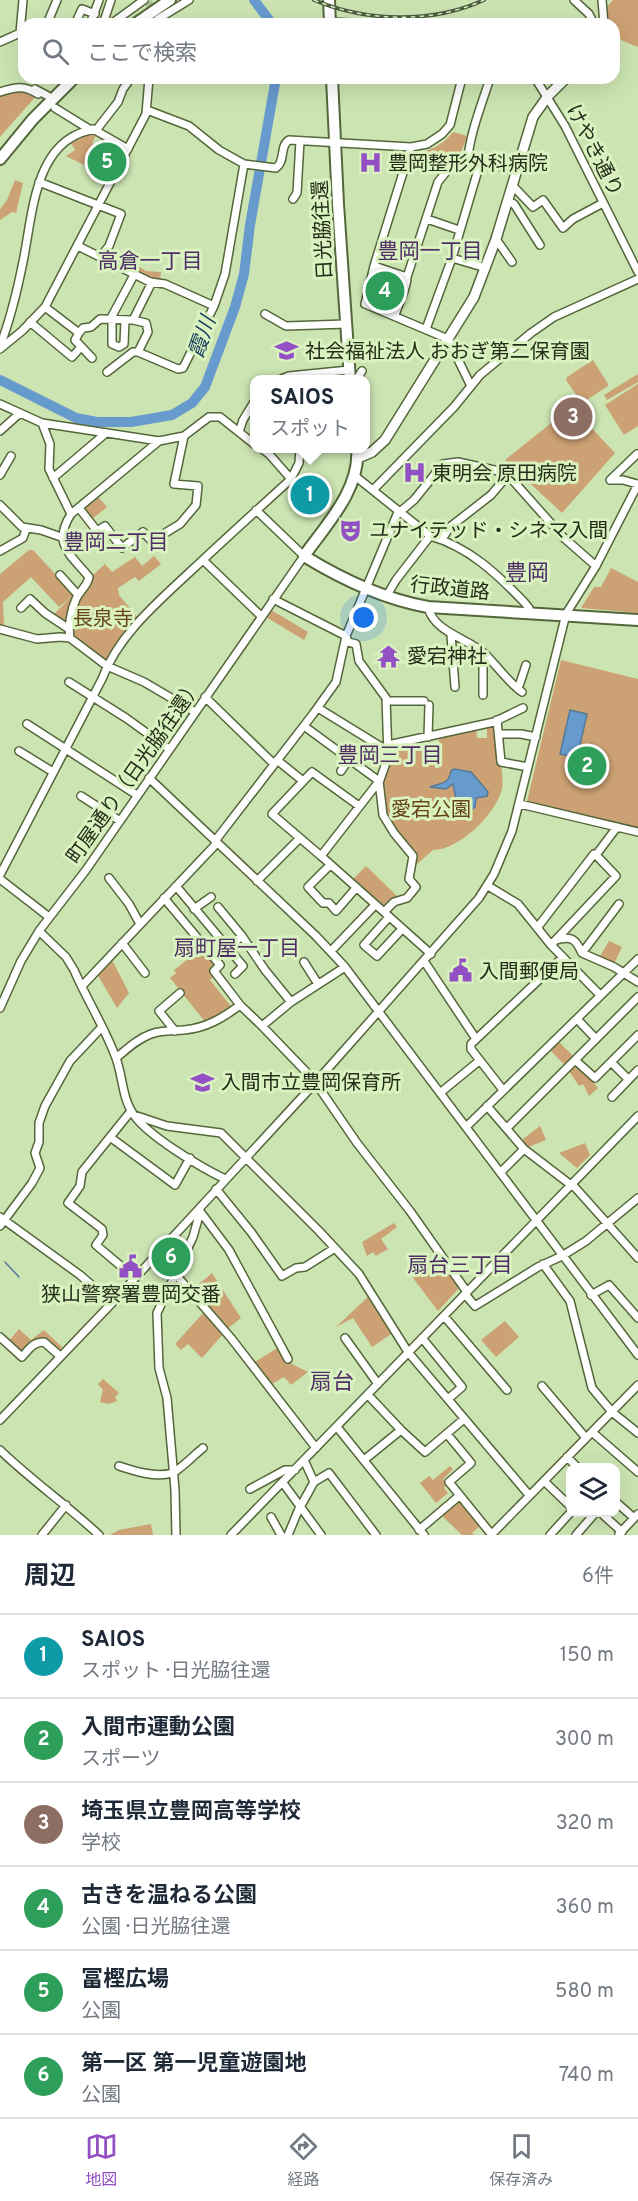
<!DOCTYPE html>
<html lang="ja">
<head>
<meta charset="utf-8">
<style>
	:root { --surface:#fff; --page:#f6f6f7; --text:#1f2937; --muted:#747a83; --line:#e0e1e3; --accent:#934fc4 }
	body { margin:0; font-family:Overpass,"Noto Sans JP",sans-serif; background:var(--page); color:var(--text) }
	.controls { position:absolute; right:18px; bottom:18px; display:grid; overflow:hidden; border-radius:12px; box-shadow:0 6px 24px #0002 }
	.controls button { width:54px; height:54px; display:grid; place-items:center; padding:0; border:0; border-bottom:2px solid var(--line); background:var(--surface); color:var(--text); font:30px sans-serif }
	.you { position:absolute; left:364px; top:618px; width:21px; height:21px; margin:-15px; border:4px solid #fff; border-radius:50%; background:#1a73e8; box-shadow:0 0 0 9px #1a73e833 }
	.badge { display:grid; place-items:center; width:39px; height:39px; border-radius:50%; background:var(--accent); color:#fff; font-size:20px; font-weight:700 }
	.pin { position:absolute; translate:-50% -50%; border:3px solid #fff; box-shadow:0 2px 6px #0006 }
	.popup { position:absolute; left:250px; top:375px; width:120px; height:78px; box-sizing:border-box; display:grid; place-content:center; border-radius:12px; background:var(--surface); filter:drop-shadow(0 2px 4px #0005); font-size:20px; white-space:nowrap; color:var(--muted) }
	.popup b { font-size:22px; color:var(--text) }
	.popup::after { content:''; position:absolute; left:50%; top:100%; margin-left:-12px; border:12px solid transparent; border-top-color:var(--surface) }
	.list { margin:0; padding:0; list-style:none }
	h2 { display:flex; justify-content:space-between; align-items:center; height:78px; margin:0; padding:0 24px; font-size:26px }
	h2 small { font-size:20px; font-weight:400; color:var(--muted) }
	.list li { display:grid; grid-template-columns:39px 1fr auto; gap:18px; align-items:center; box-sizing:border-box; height:84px; padding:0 24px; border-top:2px solid var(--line) }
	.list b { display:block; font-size:22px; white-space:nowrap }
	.list p { margin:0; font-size:20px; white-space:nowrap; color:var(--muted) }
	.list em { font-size:20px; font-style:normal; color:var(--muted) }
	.icon { flex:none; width:33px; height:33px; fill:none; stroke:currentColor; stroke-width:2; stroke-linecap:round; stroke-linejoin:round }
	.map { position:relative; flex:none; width:638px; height:1535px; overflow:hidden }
	.search { position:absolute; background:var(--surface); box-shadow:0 6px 24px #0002; left:18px; right:18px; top:18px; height:66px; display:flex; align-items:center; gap:15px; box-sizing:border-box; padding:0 21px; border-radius:18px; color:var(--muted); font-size:22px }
	.sheet { height:582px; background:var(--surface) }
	nav { display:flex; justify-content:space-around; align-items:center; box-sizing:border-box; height:84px; border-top:2px solid var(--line); background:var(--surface); font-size:16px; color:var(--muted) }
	nav a { display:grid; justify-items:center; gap:3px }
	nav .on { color:var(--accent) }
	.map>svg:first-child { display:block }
	.green { fill:#cca173 }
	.water { fill:#679bce; stroke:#537a98; stroke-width:1.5 }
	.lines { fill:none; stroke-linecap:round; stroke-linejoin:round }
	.stream { stroke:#537a98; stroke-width:1.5 }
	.river { stroke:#679bce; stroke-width:10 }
	.minor-tunnel { stroke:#abc094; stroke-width:7; stroke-dasharray:7 3.5; stroke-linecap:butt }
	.minor-casing { stroke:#53673a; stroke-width:10 }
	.major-casing { stroke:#53673a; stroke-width:12 }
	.highway-casing { stroke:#53673a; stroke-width:14 }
	.minor { stroke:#fff; stroke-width:7 }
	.major { stroke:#fff; stroke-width:9 }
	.highway { stroke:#fff; stroke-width:10 }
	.rail-casing { stroke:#4f5c41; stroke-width:4 }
	.rail { stroke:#d9f2bf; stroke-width:1.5; stroke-dasharray:4.5; stroke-linecap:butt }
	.labels { text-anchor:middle; stroke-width:6; stroke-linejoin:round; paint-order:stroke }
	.street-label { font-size:20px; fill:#252e1a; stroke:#d9f2bf }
	.poi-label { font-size:20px; fill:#252e1a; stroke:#d9f2bf; text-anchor:start }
	.park-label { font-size:20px; fill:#664419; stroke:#d9f2bf }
	.neighbourhood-label { font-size:21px; fill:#4f2e67; stroke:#d9f2bf }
	.water-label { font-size:21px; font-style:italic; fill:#153c5e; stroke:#d9f2bf }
	.quarter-label { font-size:22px; fill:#4f2e67; stroke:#d9f2bf }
</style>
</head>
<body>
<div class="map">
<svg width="638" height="1535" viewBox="0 0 638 1535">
	<rect width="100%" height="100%" fill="#cce4b2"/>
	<!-- green -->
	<path class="green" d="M613 0H638V47L623 41 614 33V24H609L605 9Z
		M22 88 37 95 0 137V94Z
		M453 132 467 136C457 170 441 168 410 160L413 153C429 152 443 145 453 132Z
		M84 133H97L92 143 101 147 90 168 66 156 75 150 70 141Z
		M117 145 125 150 111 176 93 168 102 151 111 156Z
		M15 180 23 183 16 213 12 212 0 220V209L7 200Z
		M110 250 146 271 161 272 160 282 150 280 106 256Z
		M379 271 400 278 402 281 391 309 389 311 369 300 376 272Z
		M593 360 608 384V386L582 403 566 380 567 377Z
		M638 374V382L607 400 604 395Z
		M638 384V426L624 435 605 405Z
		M569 413 581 417 615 453 562 513 505 460 559 417Z
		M97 496 107 507 91 520 84 507Z
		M29 550H33L71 591 70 593 76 595 68 625 53 615 72 596 59 607 31 577 3 602 4 627 0 626V574Z
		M154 556 161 564 139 581 135 577 118 588 119 595 139 619 106 660 74 637 71 629 77 604 80 597 90 586 91 577 105 564 112 572 135 557 142 566Z
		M611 568 638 582V613L581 608 594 587H601Z
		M271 610 308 632 304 640 266 617Z
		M561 660 638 679V828L527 801Z
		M495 724C496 738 505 778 502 789 496 814 459 850 433 850L416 865 382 806C380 787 389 768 390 748L410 742 411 751 435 748V768H439V737L476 729 477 738H487V726Z
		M366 866 399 898 382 907 352 880Z
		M609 941 622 947 614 964 599 958Z
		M202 948 216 964 210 971 215 976 210 980 233 1009 206 1023 170 978 176 973 174 970Z
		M111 958 129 993 117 1008 97 974Z
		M559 1042 575 1058 566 1066 551 1051Z
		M576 1064 593 1079 594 1083 598 1088 589 1096 583 1084 579 1086 569 1071Z
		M540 1126 546 1140 526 1148 523 1139Z
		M585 1143 590 1155 577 1168 559 1153Z
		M394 1223 397 1227 381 1239 388 1249 376 1256 373 1252 367 1256 362 1242Z
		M175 1240 186 1248 172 1279 151 1266Z
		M441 1259 461 1286 438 1311 413 1278Z
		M212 1273 241 1318 226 1330 192 1290Z
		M371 1294 394 1332 372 1347 353 1318 336 1327Z
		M205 1311 224 1333 202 1358 188 1344 181 1350 175 1344Z
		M505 1321 519 1337 496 1357 481 1340Z
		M19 1329 31 1340 44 1330 62 1347 58 1352 45 1340 39 1339 30 1345 23 1354 8 1342Z
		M279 1347 290 1363 308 1372 291 1385 284 1377 270 1385 253 1363Z
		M103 1379 119 1393 115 1397 117 1401 109 1404 100 1402 103 1390 98 1384Z
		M450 1466 453 1469 443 1479 447 1484 444 1488 448 1493 436 1503 420 1483 429 1476 433 1480Z
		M458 1500H461L481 1525 472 1533 474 1535H462L441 1515Z
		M151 1524 153 1535H110L119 1530Z"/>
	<!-- water -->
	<path class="water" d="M570 710 587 714 577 758 560 754Z
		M454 769 471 772 488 792 487 796 476 798 475 807 469 811H456L454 807H449L448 802 456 799 453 784 446 789 430 787C441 783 449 784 451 771Z"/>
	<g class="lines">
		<!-- stream -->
		<path class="stream" d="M5 1262 19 1277"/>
		<!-- river -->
		<path class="river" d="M254 0 272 24
			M0 380 76 418 97 422H131L172 415 192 403 205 387 235 307 244 274 250 225 276 78"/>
		<!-- minor-tunnel -->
		<path class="minor-tunnel" d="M148 2 157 16"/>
		<defs>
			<path id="minor" d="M574 0 589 14 594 24
				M602 0 604 24
				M158 19 189 0
				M330 22 372 24
				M47 24 57 0
				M75 24 82 9 95 14
				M90 24 99 0
				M103 24 111 0
				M111 24 144 0
				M0 42 20 33 23 0
				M132 78H149
				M254 78 263 79
				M535 78 565 126 638 272
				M35 89 48 96
				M0 92C16 87 24 85 38 94
				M55 108 89 129
				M147 110 189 126 219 150 244 164 276 168C286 161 279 146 289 140L411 147 427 144 442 134 450 125 462 78
				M93 129 128 149
				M411 147 374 266 365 304 448 339 470 384
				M468 157C471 130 482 104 490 78
				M39 182 121 214 109 246 101 256
				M512 185 533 207 543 200 563 228 573 219 603 203
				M293 199 297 193 300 141
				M507 201 514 204 540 245
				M427 219 459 230
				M496 239 512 262
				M78 246 150 282 165 284 214 306
				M452 258 486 268
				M374 266 407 277
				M45 307 79 333 83 328 91 327 100 319 133 320 152 282
				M265 314 286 326 346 324
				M395 316C398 303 407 290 407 277L438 182 450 167 468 157 516 171
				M125 320 124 344 119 347 112 344V316L134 275
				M133 320 146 323 148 332 138 352
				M30 322 72 357 81 347
				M426 329 452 258 481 160
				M79 333 75 340 92 358
				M0 346C11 318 17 292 23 262 33 214 34 136 97 129L118 102 123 89 131 78
				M0 349 22 331 45 307 146 114 149 78
				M107 372 133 352H138L178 369 183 368 214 306 225 274 244 164
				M279 380 289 376 349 370
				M356 380 362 371
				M0 404 42 423 159 441 184 436 209 417H220L254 444
				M42 423 50 444 49 469 71 514
				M0 431 20 413
				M239 432 243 420 254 402
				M261 448 269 454 291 479
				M0 475 11 456
				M355 476 430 536C469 547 497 574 524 602L529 608V613
				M53 478 106 433
				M610 480 637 454
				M611 480H623L637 484
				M373 490 454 407 480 375 531 333 554 317 638 279
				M0 505 22 527 41 530 61 537
				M79 508 97 531 105 526 122 548 143 532 152 541 180 524 196 505 198 486 174 484 184 436
				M401 511 414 500 443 464 458 462 503 472 508 475 564 538 596 566
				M442 539 450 527 491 495 508 475
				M0 551 23 538 26 529
				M203 560 261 616
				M60 575 78 595
				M386 597 396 580 430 536
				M273 599 346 636 348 642 356 644 359 661 386 698 388 757 380 780 321 856 272 814 312 772 359 806
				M428 607C434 633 469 638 486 655 498 667 508 682 522 692
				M21 608 30 599 45 613 69 629
				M0 629 37 639 60 637 70 638 107 666 144 682 195 712
				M451 635 455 687
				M70 638C68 626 71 610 76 599 80 590 87 587 89 577 70 554 52 544 71 514L159 441
				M69 682 126 718 169 749
				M518 689 526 665
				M483 695V653
				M205 697 274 764
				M386 701H424
				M318 708 383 748 388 749
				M497 720 501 762 528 767
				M27 724 137 795
				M304 726 379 781 383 815 394 833 413 856 409 879 416 887 407 898 394 902 384 912 431 954
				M499 734H521L536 737
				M428 737 429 705
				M388 745 494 722 523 708
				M19 751 53 772
				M277 760 303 781
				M341 771 349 759
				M149 778 316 936 345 967 638 1355
				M81 796 120 821
				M520 804 638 832
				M215 841 313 714 336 682 346 636 398 512
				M321 856 384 912
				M330 865 308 887 323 903H329L336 911 356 888
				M0 875 102 679C118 635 159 601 192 570 225 539 258 509 291 479L299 463 300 448
				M109 878 129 904 140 924
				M0 879 49 917
				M257 881 299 839
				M176 886 243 966 235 974
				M488 886 518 904 551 945 600 995
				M164 898 220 965 214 971 240 1005 262 1026 291 1002 345 967
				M218 907 242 936 265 970 291 1002
				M194 909 211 897
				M389 917 364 945 377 956 402 929
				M537 928 594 854 596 855 617 827
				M39 931 66 957 74 970C87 1000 105 1028 116 1058 123 1077 122 1099 134 1115 148 1136 202 1168 225 1179
				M556 940C572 935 576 940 582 953L614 967 638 982
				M122 943 145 973
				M551 945 616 876 596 855
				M228 947 242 936
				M331 951 375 905
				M582 953 619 904
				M424 961 476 1039
				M304 962 318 984
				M82 986 217 843
				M0 1008 21 961 39 931 86 870 304 556 256 510
				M577 1019 596 1039
				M262 1026 313 1079 357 1143 410 1211 467 1292
				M175 1031 159 1011 180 993
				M116 1058C127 1049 137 1039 151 1034 162 1030 173 1031 184 1030 206 1028 223 1018 240 1005
				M575 1060 595 1078 638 1035
				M611 1062 628 1079
				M503 1090 471 1049V1044L563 957
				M440 1093 479 1061
				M612 1097 638 1070
				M487 1106 524 1149 571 1185
				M131 1111 82 1172 80 1186 68 1203 102 1229 103 1235 96 1245 135 1278
				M134 1115 167 1126 221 1133 319 1231 359 1274 408 1352 529 1495
				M466 1127 638 959
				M507 1128 638 997
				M110 1137 175 1185 190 1158
				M501 1172 524 1149
				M572 1184 638 1258
				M216 1189 251 1232 282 1276 296 1268 305 1267 335 1248
				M199 1210 229 1250 288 1359
				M0 1217 80 1275 112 1303
				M0 1226 32 1183 40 1168 35 1153 39 1142V1123L45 1106 70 1061 101 1028
				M543 1264 570 1301 592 1388 612 1412 638 1433
				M176 1275 231 1338 316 1448
				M465 1294 475 1306 538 1267 562 1256 586 1241 638 1198
				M591 1295 609 1285 638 1318
				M444 1316 507 1390
				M0 1337 22 1357C29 1349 33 1342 44 1342L60 1356
				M345 1338 378 1384
				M422 1338 462 1387 448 1399
				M542 1386 586 1438
				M0 1420 112 1303 316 1082 479 898 494 874 512 831 566 614 596 566 638 484
				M337 1427 424 1535
				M401 1430 425 1452 464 1419
				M592 1432 638 1472
				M447 1434 471 1463 449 1482 492 1535
				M0 1450C31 1480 67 1505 99 1535
				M567 1457 578 1468
				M304 1460 314 1482
				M364 1460 401 1430 368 1395
				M119 1466C134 1471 156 1478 172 1473 180 1470 195 1454 203 1448
				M544 1481 570 1506
				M283 1483 321 1535
				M250 1489 285 1470H295
				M616 1502 634 1518
				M600 1512 622 1532
				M271 1517 281 1535
				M419 1530 459 1496
				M619 1534 638 1514
				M42 1535 66 1505
				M176 1535 175 1490 167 1398 159 1368 157 1313 193 1237 200 1212
				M231 1535 638 1116
				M288 1535 298 1511 314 1482 329 1473 376 1535
				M491 1535 638 1385
				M550 1535 571 1512
				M576 1535 596 1512"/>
			<path id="major" d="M358 458 372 452 385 440 474 297 496 239 533 117 548 96 566 78"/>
			<path id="highway" d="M329 0 330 24
				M135 24 170 0
				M332 78 338 204 350 380
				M0 159 33 119 74 78
				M357 448C361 489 326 525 304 556 343 580 383 599 428 607L638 620"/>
		</defs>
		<!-- minor casing -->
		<use href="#minor" class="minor-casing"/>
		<!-- major casing -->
		<use href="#major" class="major-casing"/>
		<!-- highway casing -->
		<use href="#highway" class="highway-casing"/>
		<!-- minor -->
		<use href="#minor" class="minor"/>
		<!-- major -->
		<use href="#major" class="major"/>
		<!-- highway -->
		<use href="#highway" class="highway"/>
		<defs>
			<path id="rail" d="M314 0C366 22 432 24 484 0"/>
		</defs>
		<!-- rail casing -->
		<use href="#rail" class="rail-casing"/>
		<!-- rail -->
		<use href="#rail" class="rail"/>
	</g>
	<!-- icons -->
	<defs>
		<symbol id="hospital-bare" viewBox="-9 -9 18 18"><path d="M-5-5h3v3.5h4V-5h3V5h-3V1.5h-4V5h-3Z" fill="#934fc4" stroke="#d9f2bf" stroke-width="2.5" paint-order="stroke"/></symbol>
		<symbol id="school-bare" viewBox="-9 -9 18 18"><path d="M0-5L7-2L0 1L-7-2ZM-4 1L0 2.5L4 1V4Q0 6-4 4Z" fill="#934fc4" stroke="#d9f2bf" stroke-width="2.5" paint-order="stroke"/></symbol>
		<symbol id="theatre-bare" viewBox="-9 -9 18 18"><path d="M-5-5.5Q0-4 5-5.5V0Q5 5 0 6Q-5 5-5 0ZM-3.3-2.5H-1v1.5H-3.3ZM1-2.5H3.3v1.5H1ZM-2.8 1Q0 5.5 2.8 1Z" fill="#934fc4" stroke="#d9f2bf" stroke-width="2.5" paint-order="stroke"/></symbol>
		<symbol id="temple-bare" viewBox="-9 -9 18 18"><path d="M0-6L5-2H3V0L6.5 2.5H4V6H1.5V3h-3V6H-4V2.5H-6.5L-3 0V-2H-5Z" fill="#934fc4" stroke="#d9f2bf" stroke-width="2.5" paint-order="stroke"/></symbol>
		<symbol id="civic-bare" viewBox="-9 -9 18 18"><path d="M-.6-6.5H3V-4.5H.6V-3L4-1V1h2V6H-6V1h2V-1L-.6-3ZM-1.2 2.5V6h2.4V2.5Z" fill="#934fc4" stroke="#d9f2bf" stroke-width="2.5" paint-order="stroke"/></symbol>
	</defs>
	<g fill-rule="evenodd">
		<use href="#hospital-bare" x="354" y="146" width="33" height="33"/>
		<use href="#school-bare" x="270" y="334" width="33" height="33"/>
		<use href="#hospital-bare" x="398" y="456" width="33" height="33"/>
		<use href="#theatre-bare" x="334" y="514" width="33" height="33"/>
		<use href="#temple-bare" x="372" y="640" width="33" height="33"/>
		<use href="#civic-bare" x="444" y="954" width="33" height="33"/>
		<use href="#school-bare" x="186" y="1066" width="33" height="33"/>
		<use href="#civic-bare" x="114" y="1250" width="33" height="33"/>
	</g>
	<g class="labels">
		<!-- street labels -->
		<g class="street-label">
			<text transform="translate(595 150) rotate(63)" y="7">けやき通り</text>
			<text transform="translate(322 230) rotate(-93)" y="7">日光脇往還</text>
			<text transform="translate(450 588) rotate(6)" y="7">行政道路</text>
			<text transform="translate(134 771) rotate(-55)" y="7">町屋通り（日光脇往還）</text>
		</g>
		<!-- poi labels -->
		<g class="poi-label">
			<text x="388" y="170">豊岡整形外科病院</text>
			<text x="305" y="358">社会福祉法人 おおぎ第二保育園</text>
			<text x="432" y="480">東明会 原田病院</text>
			<text x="369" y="537">ユナイテッド・シネマ入間</text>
			<text x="407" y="663">愛宕神社</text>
			<text x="479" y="978">入間郵便局</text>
			<text x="221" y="1089">入間市立豊岡保育所</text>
			<text x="131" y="1301" text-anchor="middle">狭山警察署豊岡交番</text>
		</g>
		<!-- park labels -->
		<g class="park-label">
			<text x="103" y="625">長泉寺</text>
			<text x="431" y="816">愛宕公園</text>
		</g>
		<!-- neighbourhood labels -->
		<g class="neighbourhood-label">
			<text x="430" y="258">豊岡一丁目</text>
			<text x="150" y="268">高倉一丁目</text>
			<text x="116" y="549">豊岡二丁目</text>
			<text x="390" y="762">豊岡三丁目</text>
			<text x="237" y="955">扇町屋一丁目</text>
			<text x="460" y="1272">扇台三丁目</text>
		</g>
		<!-- water labels -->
		<g class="water-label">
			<text transform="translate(202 337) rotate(-71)" y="7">霞川</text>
		</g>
		<!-- quarter labels -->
		<g class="quarter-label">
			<text x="527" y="580">豊岡</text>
			<text x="332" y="1389">扇台</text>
		</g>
	</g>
</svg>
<div class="controls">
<button><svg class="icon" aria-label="layers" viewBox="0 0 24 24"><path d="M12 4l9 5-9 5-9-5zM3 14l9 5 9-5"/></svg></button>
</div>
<div class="you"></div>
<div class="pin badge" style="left:310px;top:495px;background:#0f9aa8">1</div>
<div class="popup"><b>SAIOS</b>スポット</div>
<div class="pin badge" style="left:587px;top:766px;background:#2e9e5b">2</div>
<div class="pin badge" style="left:573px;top:417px;background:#8d6e63">3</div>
<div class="pin badge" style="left:385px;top:291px;background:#2e9e5b">4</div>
<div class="pin badge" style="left:107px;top:162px;background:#2e9e5b">5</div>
<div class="pin badge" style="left:171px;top:1257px;background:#2e9e5b">6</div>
<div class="search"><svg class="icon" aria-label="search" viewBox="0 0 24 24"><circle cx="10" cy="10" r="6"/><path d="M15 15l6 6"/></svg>ここで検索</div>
</div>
<section class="sheet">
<h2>周辺<small>6件</small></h2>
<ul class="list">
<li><span class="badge" style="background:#0f9aa8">1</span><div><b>SAIOS</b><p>スポット · 日光脇往還</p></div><em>150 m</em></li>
<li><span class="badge" style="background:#2e9e5b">2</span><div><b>入間市運動公園</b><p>スポーツ</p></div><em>300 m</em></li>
<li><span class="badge" style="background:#8d6e63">3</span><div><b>埼玉県立豊岡高等学校</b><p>学校</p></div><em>320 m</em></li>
<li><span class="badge" style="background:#2e9e5b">4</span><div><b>古きを温ねる公園</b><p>公園 · 日光脇往還</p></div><em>360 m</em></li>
<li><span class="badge" style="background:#2e9e5b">5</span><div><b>冨樫広場</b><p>公園</p></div><em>580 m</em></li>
<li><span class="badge" style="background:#2e9e5b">6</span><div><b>第一区 第一児童遊園地</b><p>公園</p></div><em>740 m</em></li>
</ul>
</section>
<nav>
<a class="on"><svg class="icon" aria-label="map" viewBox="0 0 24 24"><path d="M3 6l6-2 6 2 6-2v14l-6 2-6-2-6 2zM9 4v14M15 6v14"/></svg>地図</a>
<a><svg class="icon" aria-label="directions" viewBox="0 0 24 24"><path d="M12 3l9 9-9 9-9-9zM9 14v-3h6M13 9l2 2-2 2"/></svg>経路</a>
<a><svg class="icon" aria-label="saved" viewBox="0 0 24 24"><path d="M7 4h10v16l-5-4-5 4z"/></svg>保存済み</a>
</nav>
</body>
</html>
